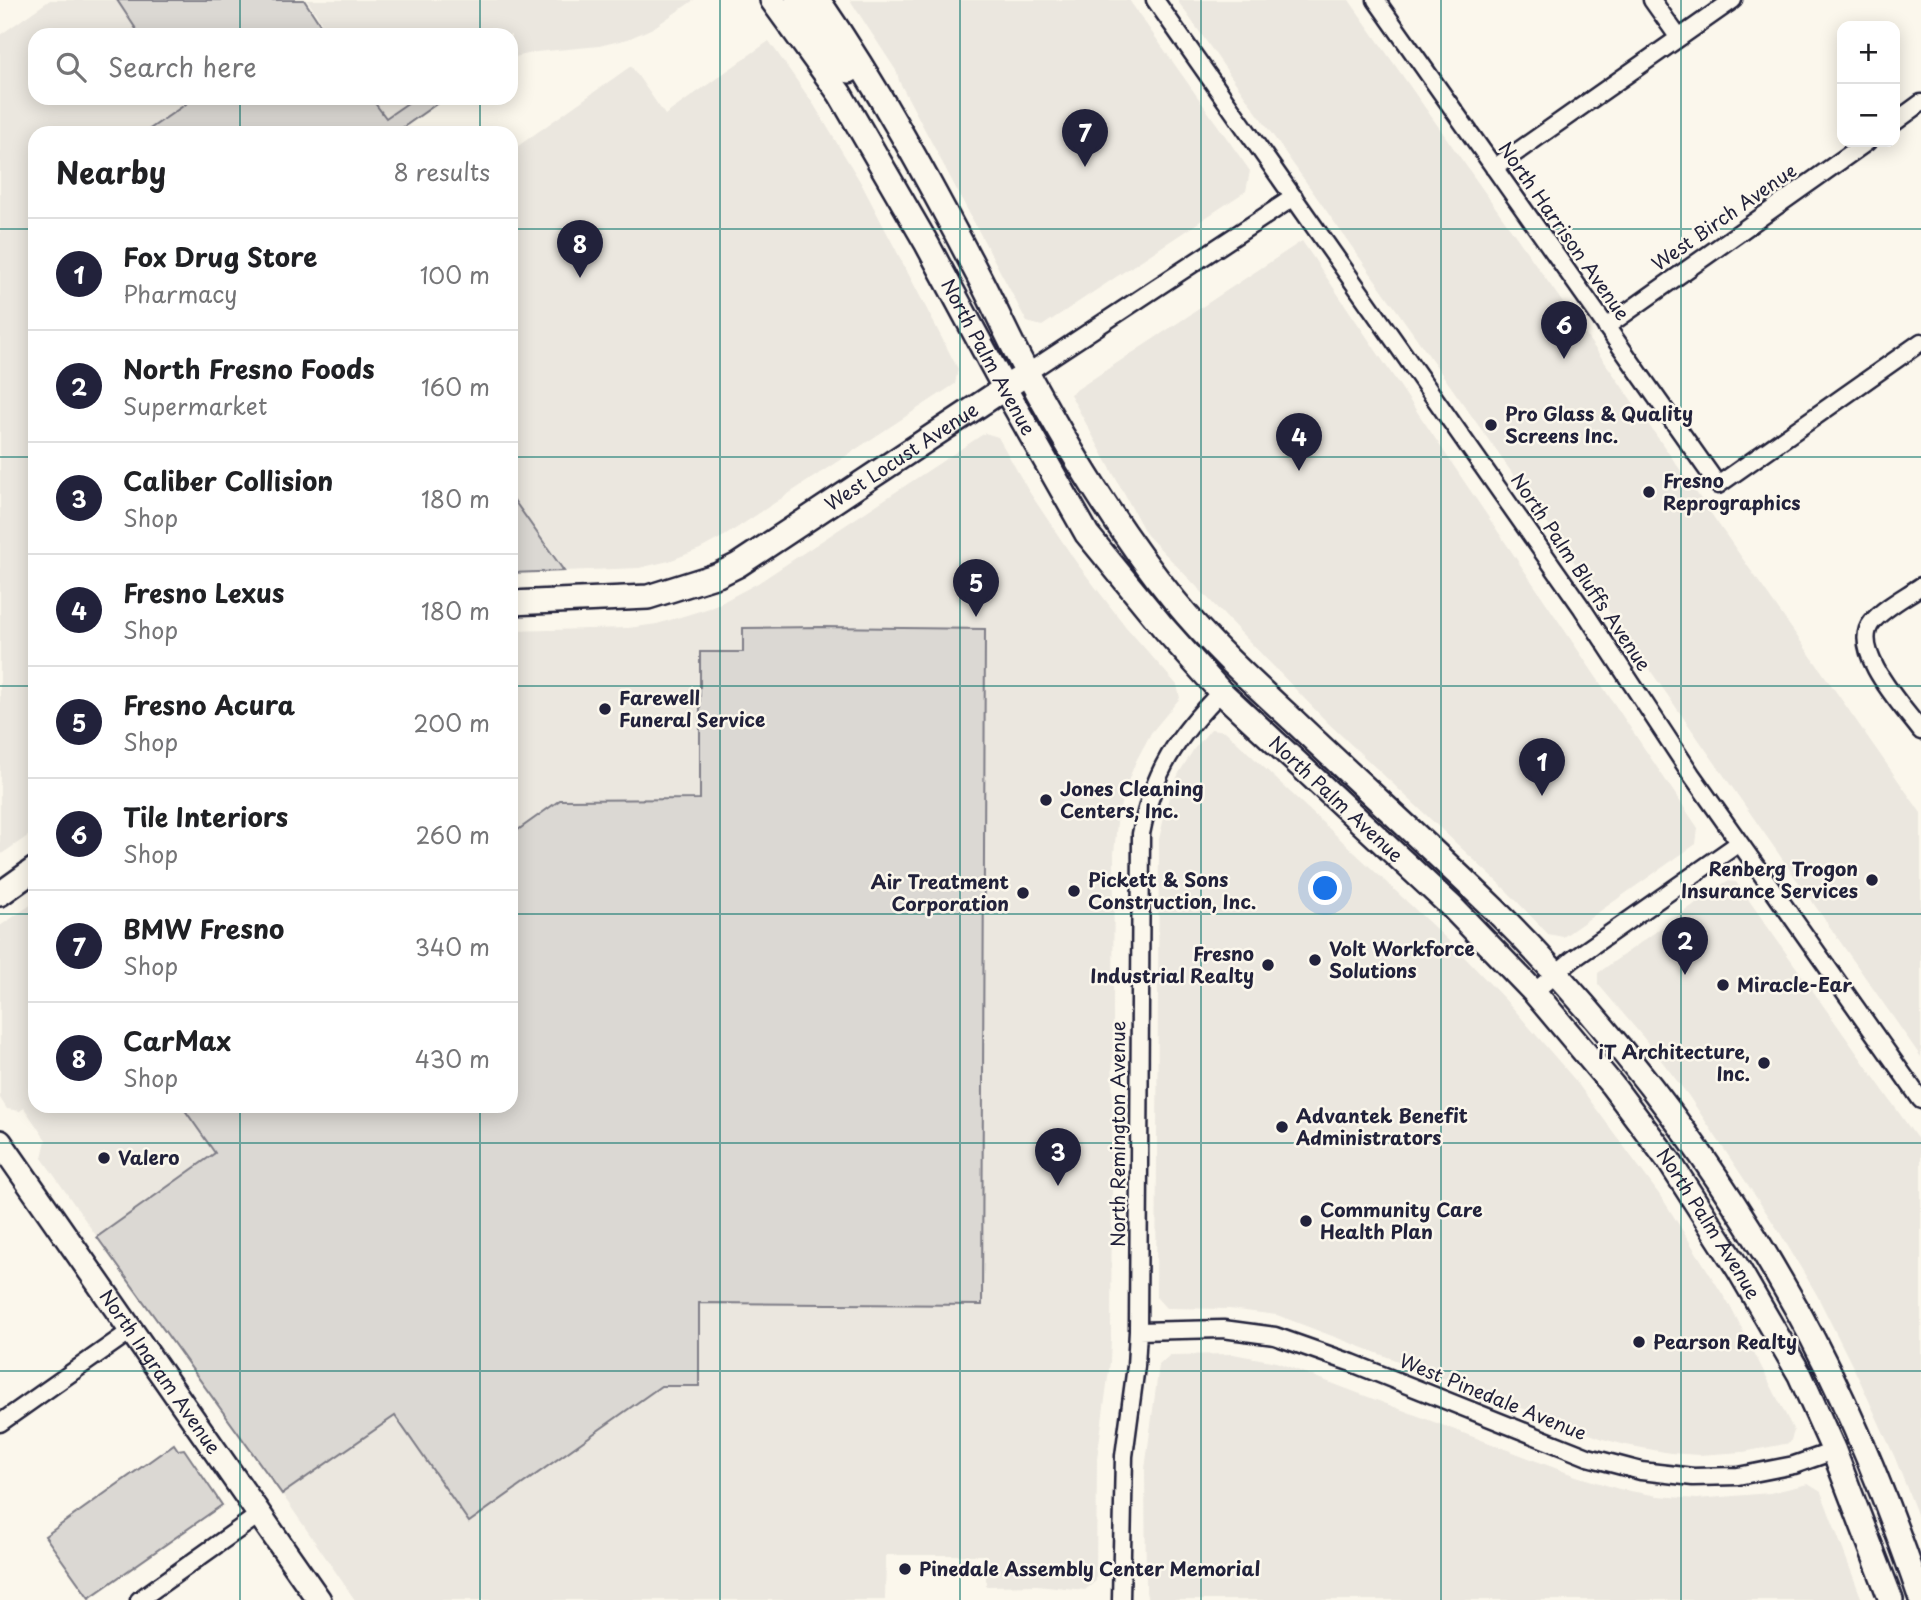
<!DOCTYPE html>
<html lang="en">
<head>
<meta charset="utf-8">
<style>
	:root { --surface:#fff; --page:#f2f2f2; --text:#202124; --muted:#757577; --line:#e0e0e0; --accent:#22223b }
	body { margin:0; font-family:"Playpen Sans",sans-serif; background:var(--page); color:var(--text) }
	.controls { position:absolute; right:21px; top:21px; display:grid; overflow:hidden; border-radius:14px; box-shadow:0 4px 18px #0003 }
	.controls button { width:63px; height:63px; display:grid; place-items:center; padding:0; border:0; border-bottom:2px solid var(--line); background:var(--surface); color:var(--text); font:35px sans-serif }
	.you { position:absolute; left:1326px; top:889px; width:24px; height:24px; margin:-18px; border:5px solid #fff; border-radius:50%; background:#1a73e8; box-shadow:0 0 0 10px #1a73e833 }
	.badge { display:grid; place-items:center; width:46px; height:46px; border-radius:50%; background:var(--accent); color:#fff; font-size:23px; font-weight:700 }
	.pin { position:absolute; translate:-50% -58px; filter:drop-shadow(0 2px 4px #0008) }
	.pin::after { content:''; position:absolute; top:37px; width:24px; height:21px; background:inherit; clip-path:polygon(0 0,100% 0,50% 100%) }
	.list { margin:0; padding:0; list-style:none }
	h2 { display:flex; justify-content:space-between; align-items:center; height:91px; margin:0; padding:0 28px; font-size:30px }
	h2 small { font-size:23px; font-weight:400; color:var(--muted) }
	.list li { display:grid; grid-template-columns:46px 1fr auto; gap:21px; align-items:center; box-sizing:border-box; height:112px; padding:0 28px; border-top:2px solid var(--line) }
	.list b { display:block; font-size:26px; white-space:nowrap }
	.list p { margin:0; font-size:23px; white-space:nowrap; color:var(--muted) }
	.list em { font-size:23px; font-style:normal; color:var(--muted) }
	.icon { flex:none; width:38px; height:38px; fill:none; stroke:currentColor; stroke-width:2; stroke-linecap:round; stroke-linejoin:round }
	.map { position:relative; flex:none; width:1921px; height:1600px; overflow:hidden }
	.search { position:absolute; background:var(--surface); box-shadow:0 4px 18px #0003; left:28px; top:28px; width:490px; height:77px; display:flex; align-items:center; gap:18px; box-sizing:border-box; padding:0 24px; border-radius:21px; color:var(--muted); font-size:26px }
	.panel { position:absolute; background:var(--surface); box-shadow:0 4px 18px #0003; left:28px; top:126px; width:490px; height:987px; border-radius:21px }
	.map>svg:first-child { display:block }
	.built { fill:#ebe7df }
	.green { fill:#dbd8d3; stroke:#7e7d87; stroke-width:2 }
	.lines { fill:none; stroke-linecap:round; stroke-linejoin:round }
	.street-casing { stroke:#22223b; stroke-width:21 }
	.secondary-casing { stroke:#22223b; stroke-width:28 }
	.street { stroke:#fbf7ec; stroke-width:16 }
	.secondary { stroke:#fbf7ec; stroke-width:23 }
	.grid { fill:none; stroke:#0f766e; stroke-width:2; stroke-opacity:0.55 }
	.poi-dot { fill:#22223b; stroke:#fbf7ec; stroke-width:2.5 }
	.labels { text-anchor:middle; stroke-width:5; stroke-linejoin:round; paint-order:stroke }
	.street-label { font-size:19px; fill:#22223b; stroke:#fbf7ec }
	.poi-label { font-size:19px; font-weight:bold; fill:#22223b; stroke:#fbf7ec; text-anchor:start }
</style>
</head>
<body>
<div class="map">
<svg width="1921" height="1600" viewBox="0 0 1921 1600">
	<rect width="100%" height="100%" fill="#fbf7ec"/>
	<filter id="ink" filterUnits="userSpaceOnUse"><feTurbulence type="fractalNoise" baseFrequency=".0143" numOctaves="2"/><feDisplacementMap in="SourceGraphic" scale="14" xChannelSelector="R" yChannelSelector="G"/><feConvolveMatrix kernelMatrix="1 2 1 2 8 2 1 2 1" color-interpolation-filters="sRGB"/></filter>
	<g filter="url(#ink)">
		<!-- built -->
		<path class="built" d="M50 0H117L140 35H35V98H182L186 104 144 133H35V831L0 855V35Z
			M307 0H694L653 28 628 39 599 46 536 52 511 58V35H330Z
			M850 0H1129L1250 171 1246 191 1042 326 1027 322 899 81 897 72Z
			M1177 0H1349L1618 381 1921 813V1057L1505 463Z
			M769 41 814 105 861 183 958 369 955 384 726 535 700 549 669 561 639 568 564 571 511 496V151L631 66 665 115Z
			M372 98H415L386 119Z
			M1302 241 1698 828 1696 844 1563 937 1548 934 1506 890 1326 721 1146 534 1070 394Z
			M985 433 998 437 1028 490 1076 562 1126 627 1177 685 1180 698 1151 733 1136 761 1124 791 1117 822 1114 854 1111 1338 1110 1362 1097 1459 1096 1581 1085 1590 1037 1585 986 1586V1555H886L885 1600H355L282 1494 395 1415 469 1522 661 1386 699 1303 982 1305 985 630 743 627V652H700L701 800H560L511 835V631L628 628 657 624 713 607 758 583Z
			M1211 729 1225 731 1450 942 1512 1007 1575 1080 1664 1201 1733 1311 1794 1431 1790 1443 1743 1452 1699 1455 1670 1453 1626 1445 1603 1439 1277 1315 1229 1309 1166 1308 1156 1297 1159 839 1169 797 1179 773 1194 749Z
			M1727 881 1736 882 1921 1144V1524L1895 1458 1860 1381 1817 1295 1780 1233 1688 1095 1643 1037 1598 984V973Z
			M35 902V1106H182L215 1153 97 1237 42 1158 46 1140 24 1108 20 1111 7 1109 0 1098V926Z
			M1233 1354 1276 1362 1576 1476 1619 1489 1658 1496 1697 1499 1770 1493 1808 1484 1821 1492 1862 1600H1148L1146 1592 1145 1469 1159 1365 1170 1355Z"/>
		<!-- green -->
		<path class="green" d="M117 0H304L327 35H140Z
			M182 98H371L386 118 415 98 442 100 395 133H144L186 104Z
			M511 496 564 571 511 573Z
			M821 627 985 629 982 1305 699 1303V1386H661L469 1522 395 1416 282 1494 97 1237 215 1153 182 1106H511V835L560 800 700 799V652H743V628Z
			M174 1444 178 1450 184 1449 222 1505 89 1598 45 1536Z"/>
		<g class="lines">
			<defs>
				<path id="street" d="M1155 0 1582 608 1691 774 1921 1100
					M1376 0 1718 485 1921 342
					M1652 0 1679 38
					M1895 122 1921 103
					M1494 168 1733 0
					M1606 327 1867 142
					M1027 373 1294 197
					M1921 586C1905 597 1885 607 1872 622 1849 650 1904 708 1921 731
					M1534 992 1572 960 1739 843
					M1138 1331 1223 1329 1275 1336 1352 1363 1588 1457 1641 1471 1693 1477 1738 1476 1794 1465 1834 1451
					M0 1423 132 1330
					M139 1600 260 1514
					M1121 1600 1124 1456 1136 1366 1138 1331 1141 834C1153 772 1177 736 1221 692"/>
				<g id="secondary">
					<path id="s1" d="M772 0 840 94 927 244 1005 389 1087 534 1163 627 1221 692 1452 907 1534 992 1612 1085 1669 1161 1739 1270 1800 1375 1834 1451 1891 1600"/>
					<path d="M797 0 849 71"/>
					<path d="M818 0C878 87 928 179 977 273 994 305 1008 338 1025 369 1069 450 1117 530 1175 601 1210 644 1252 682 1293 720 1360 784 1428 845 1494 909 1605 1019 1705 1148 1782 1283 1840 1382 1884 1490 1921 1599"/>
					<path id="s2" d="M511 603 648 597 718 575 738 565 1017 380"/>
					<path d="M0 894 35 869"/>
					<path id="s3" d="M0 1142 319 1600"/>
				</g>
			</defs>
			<!-- street casing -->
			<use href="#street" class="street-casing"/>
			<!-- secondary casing -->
			<use href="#secondary" class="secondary-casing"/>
			<!-- street -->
			<use href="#street" class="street"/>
			<!-- secondary -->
			<use href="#secondary" class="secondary"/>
		</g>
	</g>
	<!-- grid -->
	<path class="grid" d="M240 0V35M480 0V35M720 0V1600M960 0V1600M1201 0V1600M1441 0V1600M1681 0V1600M240 98V133M480 98V133M0 229H35M511 229H1921M0 457H35M511 457H1921M0 686H35M511 686H1921M0 914H35M511 914H1921M240 1106V1600M480 1106V1600M0 1143H1921M0 1371H1921"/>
	<!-- markers -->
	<g class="poi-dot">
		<circle cx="1491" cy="425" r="7"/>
		<circle cx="1649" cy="492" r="7"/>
		<circle cx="605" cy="709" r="7"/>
		<circle cx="1046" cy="800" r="7"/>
		<circle cx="1872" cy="880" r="7"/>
		<circle cx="1074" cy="891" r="7"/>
		<circle cx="1023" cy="893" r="7"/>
		<circle cx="1315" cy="960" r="7"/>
		<circle cx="1268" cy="965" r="7"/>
		<circle cx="1723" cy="985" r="7"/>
		<circle cx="1764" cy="1063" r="7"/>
		<circle cx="1282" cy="1127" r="7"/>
		<circle cx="104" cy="1158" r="7"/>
		<circle cx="1306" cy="1221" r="7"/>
		<circle cx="1639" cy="1342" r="7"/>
		<circle cx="905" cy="1569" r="7"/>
	</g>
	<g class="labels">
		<!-- street labels -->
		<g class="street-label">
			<text transform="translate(1724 217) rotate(-35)" y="7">West Birch Avenue</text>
			<text transform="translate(1564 231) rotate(55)" y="7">North Harrison Avenue</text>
			<text dy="7" stroke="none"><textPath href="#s1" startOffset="418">North Palm Avenue</textPath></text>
			<text dy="7" stroke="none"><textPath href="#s2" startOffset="429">West Locust Avenue</textPath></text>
			<text transform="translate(1581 572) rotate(56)" y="7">North Palm Bluffs Avenue</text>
			<text dy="7" stroke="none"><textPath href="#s1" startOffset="985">North Palm Avenue</textPath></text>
			<text transform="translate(1118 1134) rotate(-90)" y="7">North Remington Avenue</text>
			<text dy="7" stroke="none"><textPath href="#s1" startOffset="1552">North Palm Avenue</textPath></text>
			<text dy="7" stroke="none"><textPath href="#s3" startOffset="280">North Ingram Avenue</textPath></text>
			<text transform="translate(1493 1397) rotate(22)" y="7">West Pinedale Avenue</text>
		</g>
		<!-- poi labels -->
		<g class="poi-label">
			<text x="1505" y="421">Pro Glass &amp; Quality<tspan x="1505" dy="22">Screens Inc.</tspan></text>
			<text x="1663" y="488">Fresno<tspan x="1663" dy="22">Reprographics</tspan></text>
			<text x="619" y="705">Farewell<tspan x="619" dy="22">Funeral Service</tspan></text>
			<text x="1060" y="796">Jones Cleaning<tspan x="1060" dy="22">Centers, Inc.</tspan></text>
			<text x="1858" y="876" text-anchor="end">Renberg Trogon<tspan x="1858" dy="22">Insurance Services</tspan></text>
			<text x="1088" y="887">Pickett &amp; Sons<tspan x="1088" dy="22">Construction, Inc.</tspan></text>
			<text x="1009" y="889" text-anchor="end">Air Treatment<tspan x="1009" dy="22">Corporation</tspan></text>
			<text x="1329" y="956">Volt Workforce<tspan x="1329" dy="22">Solutions</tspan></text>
			<text x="1254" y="961" text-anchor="end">Fresno<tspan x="1254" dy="22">Industrial Realty</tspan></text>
			<text x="1737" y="992">Miracle-Ear</text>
			<text x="1750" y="1059" text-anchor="end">iT Architecture,<tspan x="1750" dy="22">Inc.</tspan></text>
			<text x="1296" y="1123">Advantek Benefit<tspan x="1296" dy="22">Administrators</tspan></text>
			<text x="118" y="1165">Valero</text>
			<text x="1320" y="1217">Community Care<tspan x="1320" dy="22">Health Plan</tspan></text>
			<text x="1653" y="1349">Pearson Realty</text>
			<text x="919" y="1576">Pinedale Assembly Center Memorial</text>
		</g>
	</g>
</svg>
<div class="controls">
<button>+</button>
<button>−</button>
</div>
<div class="you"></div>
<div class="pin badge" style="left:1542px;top:796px">1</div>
<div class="pin badge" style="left:1685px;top:975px">2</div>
<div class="pin badge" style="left:1058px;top:1186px">3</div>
<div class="pin badge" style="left:1299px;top:471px">4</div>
<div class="pin badge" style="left:976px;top:617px">5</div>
<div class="pin badge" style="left:1564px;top:359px">6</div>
<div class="pin badge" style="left:1085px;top:167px">7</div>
<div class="pin badge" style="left:580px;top:278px">8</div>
<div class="search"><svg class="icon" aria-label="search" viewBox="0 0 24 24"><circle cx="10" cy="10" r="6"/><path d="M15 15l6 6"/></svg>Search here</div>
<section class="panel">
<h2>Nearby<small>8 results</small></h2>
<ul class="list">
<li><span class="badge">1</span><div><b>Fox Drug Store</b><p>Pharmacy</p></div><em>100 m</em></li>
<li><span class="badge">2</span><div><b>North Fresno Foods</b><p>Supermarket</p></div><em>160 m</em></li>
<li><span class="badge">3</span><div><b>Caliber Collision</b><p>Shop</p></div><em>180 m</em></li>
<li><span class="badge">4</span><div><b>Fresno Lexus</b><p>Shop</p></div><em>180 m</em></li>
<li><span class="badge">5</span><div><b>Fresno Acura</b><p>Shop</p></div><em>200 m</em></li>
<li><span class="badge">6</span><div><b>Tile Interiors</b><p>Shop</p></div><em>260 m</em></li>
<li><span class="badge">7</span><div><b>BMW Fresno</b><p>Shop</p></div><em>340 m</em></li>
<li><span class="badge">8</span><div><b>CarMax</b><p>Shop</p></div><em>430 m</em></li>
</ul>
</section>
</div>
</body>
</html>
